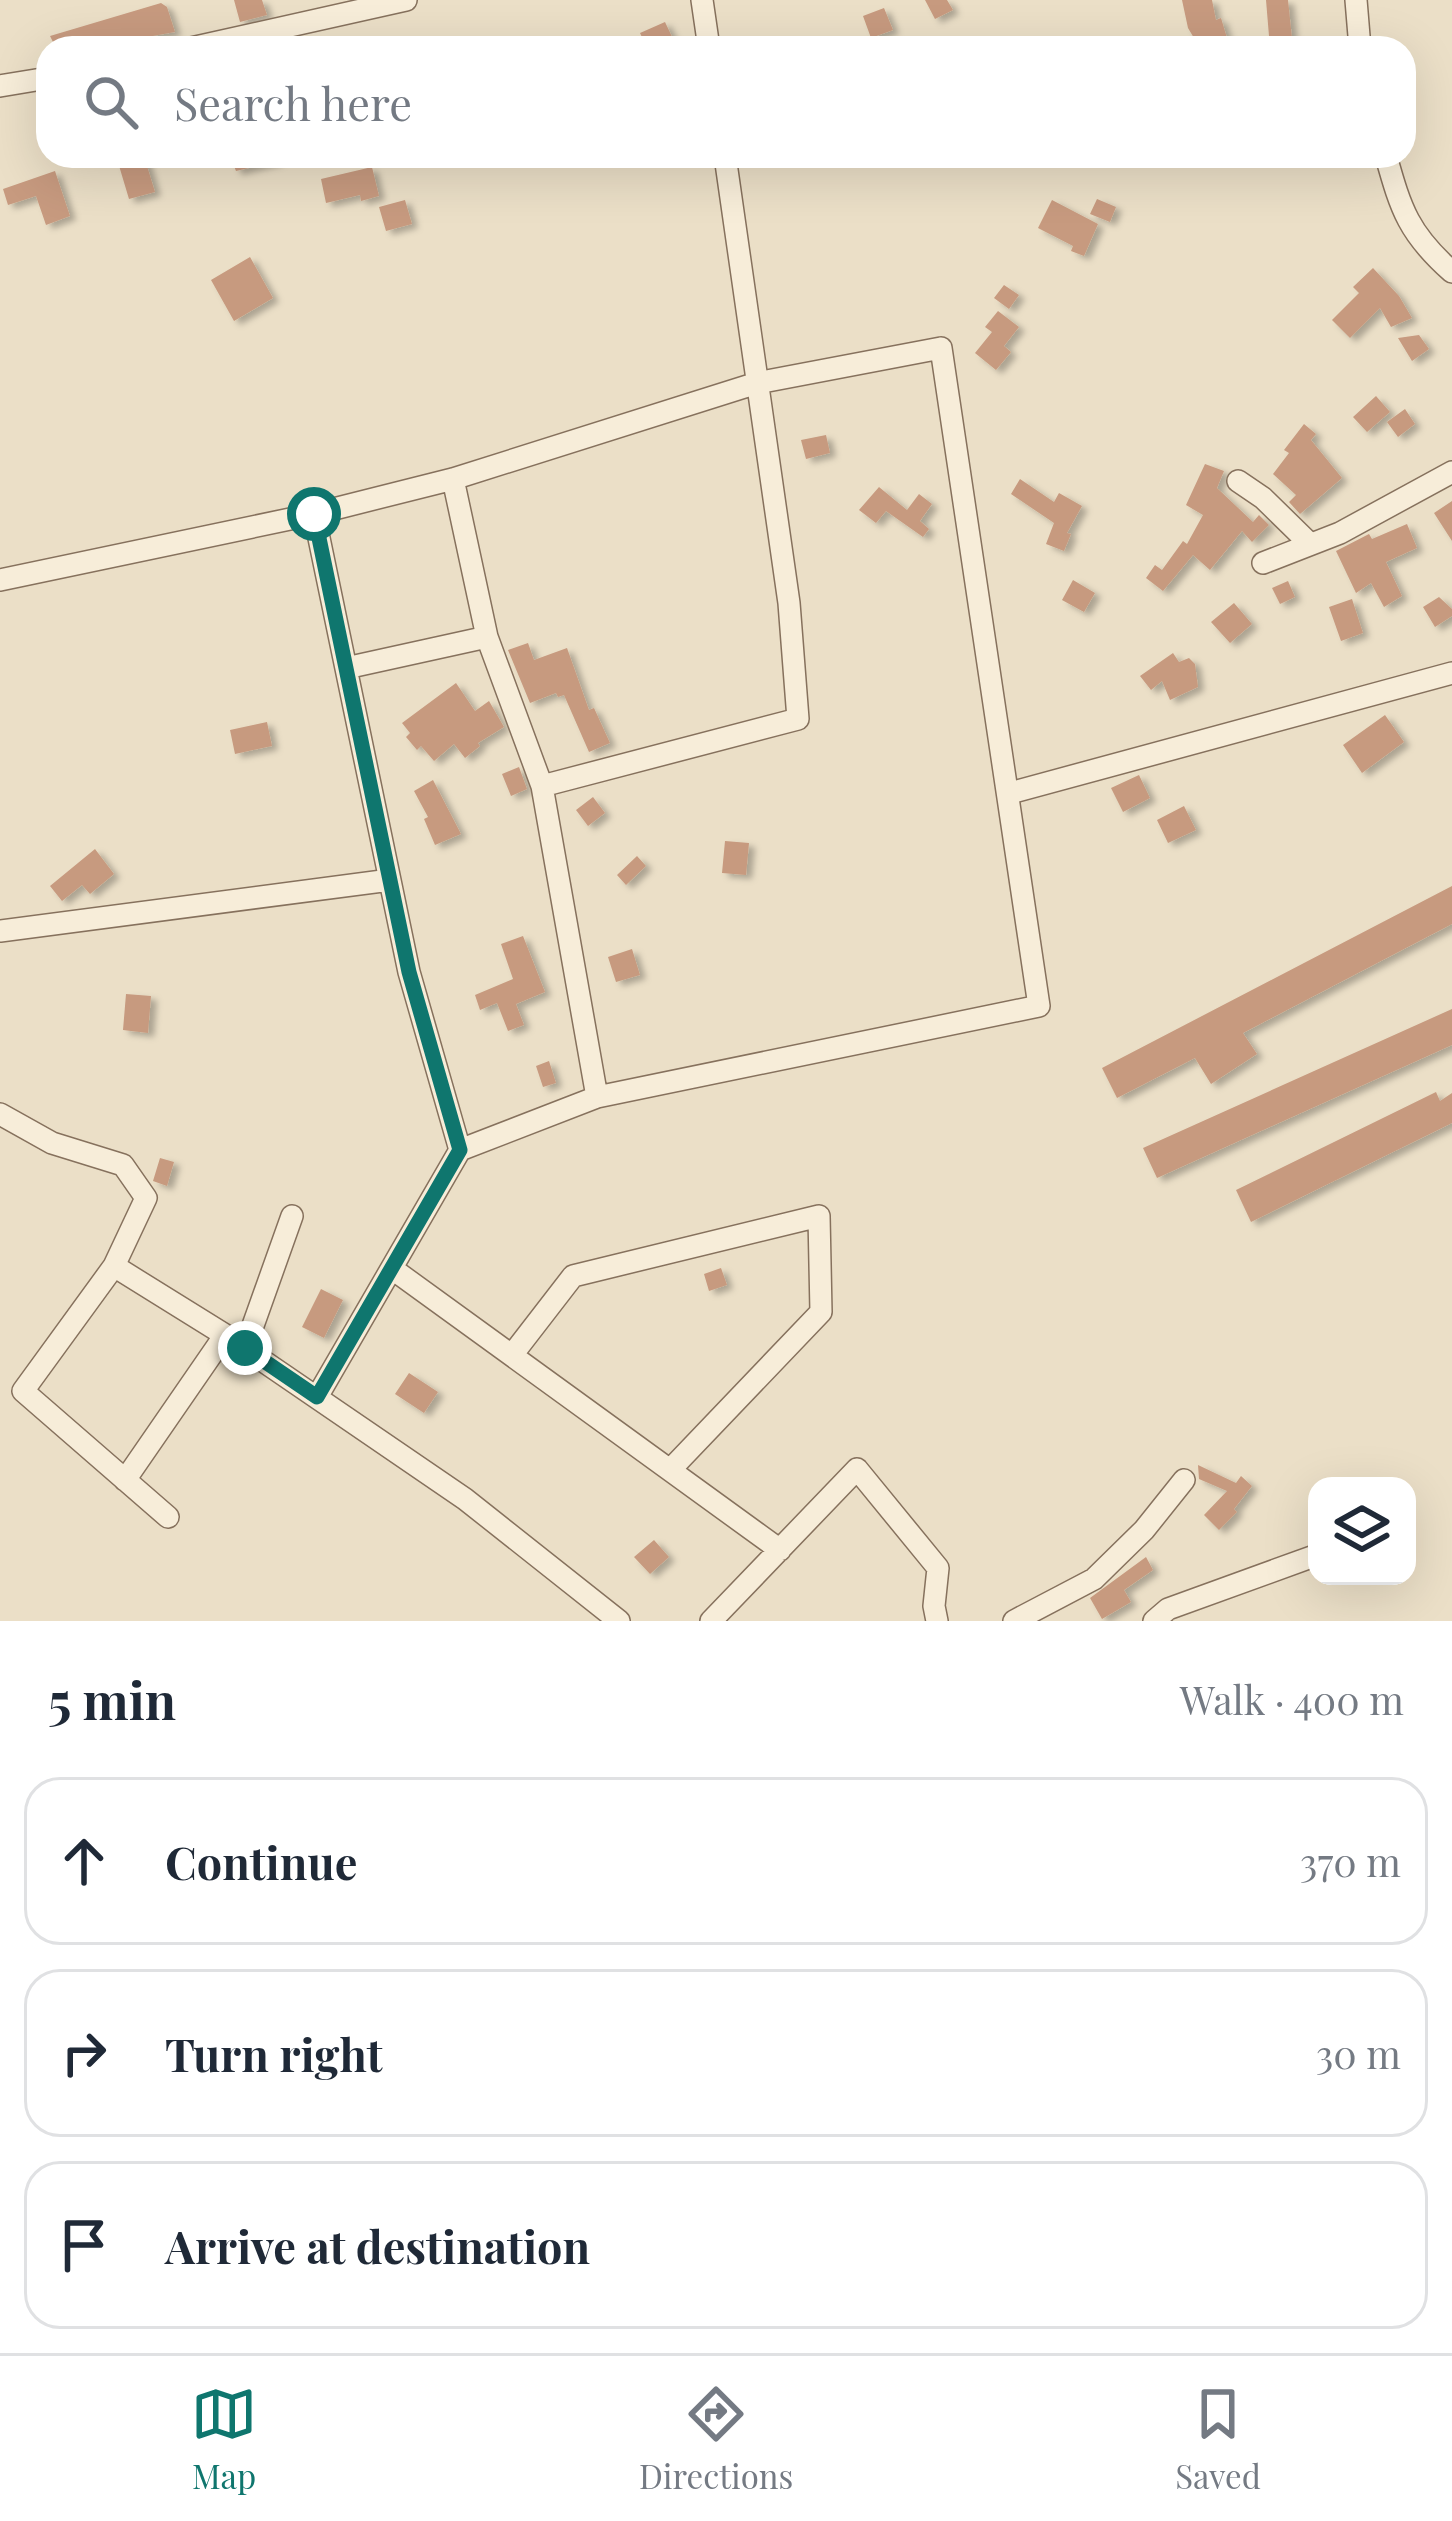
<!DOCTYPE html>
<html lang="en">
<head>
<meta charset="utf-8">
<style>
	:root { --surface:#fff; --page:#f6f6f7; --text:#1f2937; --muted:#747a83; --line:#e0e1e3; --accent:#0f766e }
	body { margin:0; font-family:"Playfair Display",serif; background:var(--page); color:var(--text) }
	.controls { position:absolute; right:36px; bottom:36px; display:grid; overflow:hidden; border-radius:24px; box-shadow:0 12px 48px #0002 }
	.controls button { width:108px; height:108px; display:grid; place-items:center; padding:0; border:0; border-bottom:3px solid var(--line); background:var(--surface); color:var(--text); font:60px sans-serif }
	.stop { position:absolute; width:36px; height:36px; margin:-27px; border:9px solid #0f766e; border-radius:50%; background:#fff }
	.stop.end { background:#0f766e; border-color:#fff; box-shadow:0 3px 12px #0008 }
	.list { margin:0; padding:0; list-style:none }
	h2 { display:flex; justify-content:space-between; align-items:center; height:156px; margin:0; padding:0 48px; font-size:51px }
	h2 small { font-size:39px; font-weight:400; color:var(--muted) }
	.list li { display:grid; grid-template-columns:78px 1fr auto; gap:36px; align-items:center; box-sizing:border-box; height:168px; margin:0 24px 24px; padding:0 24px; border:3px solid var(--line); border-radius:36px }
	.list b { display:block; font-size:45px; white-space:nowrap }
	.list em { font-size:39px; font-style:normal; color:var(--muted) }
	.icon { flex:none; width:66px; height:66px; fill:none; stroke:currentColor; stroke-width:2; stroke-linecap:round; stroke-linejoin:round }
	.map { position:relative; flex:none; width:1452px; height:1621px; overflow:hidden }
	.search { position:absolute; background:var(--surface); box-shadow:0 12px 48px #0002; left:36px; right:36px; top:36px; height:132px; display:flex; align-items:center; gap:30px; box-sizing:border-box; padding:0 42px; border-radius:36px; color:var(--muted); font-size:45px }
	.sheet { height:732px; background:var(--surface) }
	nav { display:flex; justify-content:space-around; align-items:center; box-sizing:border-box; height:168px; border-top:3px solid var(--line); background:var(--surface); font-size:33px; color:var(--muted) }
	nav a { display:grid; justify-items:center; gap:6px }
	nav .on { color:var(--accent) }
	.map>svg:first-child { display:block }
	.building { fill:#c79a7f; filter:url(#shadow) }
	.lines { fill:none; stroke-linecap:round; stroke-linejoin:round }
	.street-casing { stroke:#86715d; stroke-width:24 }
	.street { stroke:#f7edd9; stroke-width:21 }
	.route { stroke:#0f766e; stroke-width:15 }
</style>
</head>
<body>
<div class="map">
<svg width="1452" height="1621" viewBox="0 0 1452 1621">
	<defs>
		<filter id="shadow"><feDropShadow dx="6" dy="4" stdDeviation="3" flood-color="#0004"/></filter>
	</defs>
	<rect width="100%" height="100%" fill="#ebdfc7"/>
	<!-- building -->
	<path class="building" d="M234 0H262L267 15 240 22Z
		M925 0H947L953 10 935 19Z
		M1182 0H1212L1216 20 1221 18 1230 48H1200L1188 28Z
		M1266 0H1288L1293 48H1270Z
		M161 3 167 7 175 32 85 48H56L50 36Z
		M884 8 893 30 871 38 863 16Z
		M665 22 674 41 647 48 640 33Z
		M126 156H144L155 192 129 199 117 159Z
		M230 156H278V161L236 171Z
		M372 167 379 196 361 201 360 195 326 203 321 179Z
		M55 171 70 216 46 225 36 196 8 205 3 189Z
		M1097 199 1116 207 1110 222 1090 214Z
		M405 200 412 224 386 231 379 207Z
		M1052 200 1098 224 1084 256 1071 251 1073 246 1038 228Z
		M250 257 273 298 234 321 211 280Z
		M1373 268 1399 296 1412 318 1391 327 1380 308 1350 338 1332 320 1359 293 1353 287Z
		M1004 285 1019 295 1009 309 994 298Z
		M998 311 1019 327 1004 346 1011 352 996 370 975 353 992 332 985 327Z
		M1419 335 1429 349 1412 361 1398 338Z
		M1376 396 1390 412 1367 432 1353 417Z
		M1405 409 1415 424 1398 437 1387 422Z
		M1304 424 1316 434 1311 440 1342 478 1300 514 1289 502 1296 495 1273 474 1289 453 1284 450Z
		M826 435 830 453 806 459 801 440Z
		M1205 464 1224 471 1217 488 1253 522 1259 515 1269 525 1252 542 1242 531 1210 570 1193 555 1163 591 1146 578 1155 565 1162 570 1183 541 1187 544 1203 515 1186 505Z
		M1020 479 1054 502 1059 493 1082 506 1067 533 1071 534 1064 551 1046 544 1054 523 1011 494Z
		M879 487 907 510 919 494 932 504 920 521 929 529 923 537 886 511 876 523 859 510Z
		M1452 501V541L1434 513Z
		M1407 524 1417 548 1386 562 1402 596 1384 607 1371 583 1356 593 1336 551 1369 534 1372 539Z
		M1073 580 1095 593 1084 612 1062 600Z
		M1288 581 1295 597 1280 604 1272 588Z
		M1439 597 1452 609V616L1435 627 1423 607Z
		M1352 599 1363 633 1341 641 1329 607Z
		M1234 603 1252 624 1230 643 1211 622Z
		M528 643 534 660 567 648 589 710 594 708 610 743 589 752 564 695 558 697 556 693 530 703 508 650Z
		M1173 653 1179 662 1189 658 1195 664 1198 687 1170 700 1162 681 1151 690 1140 676Z
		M456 683 475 711 489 701 504 727 478 743 480 746 465 758 454 744 434 761 421 746 417 750 406 737 410 733 402 723Z
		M1385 715 1404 742 1362 773 1343 745Z
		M267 722 272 746 235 754 230 730Z
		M519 767 527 789 511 796 502 774Z
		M1139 775 1150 798 1123 812 1111 788Z
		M433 780 461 834 435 845 424 819 428 817 414 791Z
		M593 797 605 813 588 826 576 810Z
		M1184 806 1196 830 1168 843 1157 820Z
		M725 841 749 843 746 875 722 873Z
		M95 849 114 874 90 894 82 885 62 901 50 886Z
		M637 856 646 866 626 885 617 875Z
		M1452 886V924L1243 1033 1257 1054 1211 1084 1195 1058 1117 1098 1102 1068Z
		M523 936 545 992 516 1004 524 1025 508 1031 497 1003 480 1010 475 995 513 979 501 944Z
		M632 949 640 975 616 982 608 957Z
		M126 994 151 996 148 1033 123 1030Z
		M1452 1009V1045L1157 1178 1143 1148Z
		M549 1061 556 1083 543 1087 536 1066Z
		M1436 1092 1440 1101 1452 1093V1123L1251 1222 1236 1190Z
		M160 1158 174 1162 167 1186 153 1181Z
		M721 1268 727 1285 709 1291 704 1274Z
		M321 1289 343 1300 324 1338 302 1327Z
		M409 1373 438 1392 424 1413 395 1394Z
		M1198 1465 1236 1483 1241 1476 1252 1486 1234 1509 1237 1512 1219 1530 1204 1515 1227 1491 1199 1479Z
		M654 1540 669 1557 650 1574 634 1557Z
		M1146 1557 1153 1570 1124 1590 1131 1602 1102 1619 1090 1598Z"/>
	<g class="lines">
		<defs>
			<path id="street" d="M702 0 709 48
				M1356 0 1360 48
				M191 48 406 0
				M0 86 48 78
				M1386 156C1401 210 1409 234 1452 272
				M1238 481 1263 498 1310 544
				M1263 563 1340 533 1452 472
				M0 580 314 514
				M487 637 542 786 597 1097
				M346 668 487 637 453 479
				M542 786 798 719 789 603 725 156
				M1010 793 1452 673
				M0 931 390 880
				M0 1114 52 1143 123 1165 146 1198 114 1266 23 1391 168 1517
				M114 1266 225 1335 465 1499 619 1621
				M394 1270 780 1550
				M245 1348 292 1216
				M512 1355 573 1276 819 1216 821 1312 670 1470
				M317 1397 460 1150 597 1097 1039 1006 941 348 757 383 453 479 314 514 409 972 460 1150
				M125 1480 225 1335
				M711 1621 857 1469 938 1568 934 1606 937 1621
				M1014 1621 1094 1579 1144 1530 1184 1480
				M1154 1621 1168 1609 1317 1555"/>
		</defs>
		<!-- street casing -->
		<use href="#street" class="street-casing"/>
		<!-- street -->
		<use href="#street" class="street"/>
	</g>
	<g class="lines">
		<!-- route -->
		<path class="route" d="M245 1348 317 1397 460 1150 409 972 314 514"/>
	</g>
</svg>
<div class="controls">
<button><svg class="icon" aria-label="layers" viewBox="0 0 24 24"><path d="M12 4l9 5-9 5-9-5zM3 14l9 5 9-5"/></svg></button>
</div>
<div class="stop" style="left:314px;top:514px"></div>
<div class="stop end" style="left:245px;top:1348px"></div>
<div class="search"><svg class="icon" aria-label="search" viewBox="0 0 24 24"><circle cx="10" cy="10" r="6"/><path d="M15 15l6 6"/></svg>Search here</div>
</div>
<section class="sheet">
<h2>5 min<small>Walk · 400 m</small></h2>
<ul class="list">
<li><svg class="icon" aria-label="ahead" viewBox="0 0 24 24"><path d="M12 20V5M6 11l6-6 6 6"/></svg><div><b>Continue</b></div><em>370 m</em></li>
<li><svg class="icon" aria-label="right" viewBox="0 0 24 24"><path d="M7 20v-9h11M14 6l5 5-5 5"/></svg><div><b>Turn right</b></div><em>30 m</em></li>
<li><svg class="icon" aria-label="arrive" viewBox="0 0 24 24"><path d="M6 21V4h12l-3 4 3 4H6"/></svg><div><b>Arrive at destination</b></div></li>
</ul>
</section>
<nav>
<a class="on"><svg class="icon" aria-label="map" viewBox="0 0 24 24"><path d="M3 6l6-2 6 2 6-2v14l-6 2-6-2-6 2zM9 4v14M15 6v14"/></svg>Map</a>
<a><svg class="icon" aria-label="directions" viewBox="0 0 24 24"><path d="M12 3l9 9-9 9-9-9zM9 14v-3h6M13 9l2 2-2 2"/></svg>Directions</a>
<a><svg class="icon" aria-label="saved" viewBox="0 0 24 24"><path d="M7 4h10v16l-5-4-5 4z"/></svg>Saved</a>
</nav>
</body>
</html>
